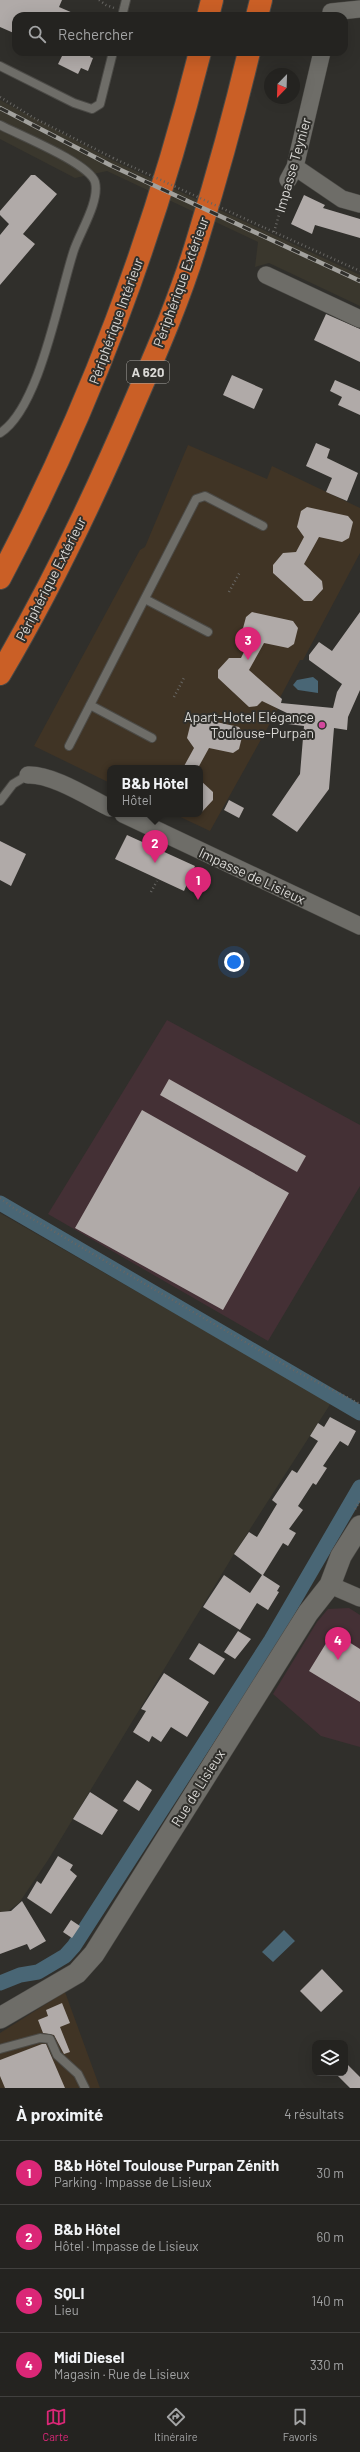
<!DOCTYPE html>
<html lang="fr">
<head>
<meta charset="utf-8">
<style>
	:root { --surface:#242320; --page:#2c2b29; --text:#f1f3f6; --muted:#a3a4a5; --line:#41403e; --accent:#db2777 }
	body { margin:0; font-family:Barlow,sans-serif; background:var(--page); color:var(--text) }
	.controls { position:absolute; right:12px; bottom:12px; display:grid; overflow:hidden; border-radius:8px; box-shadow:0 4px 16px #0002 }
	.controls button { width:36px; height:36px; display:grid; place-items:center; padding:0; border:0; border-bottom:1px solid var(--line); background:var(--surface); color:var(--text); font:20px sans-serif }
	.compass { position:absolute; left:264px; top:68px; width:36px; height:36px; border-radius:50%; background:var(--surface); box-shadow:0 4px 16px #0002; rotate:203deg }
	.you { position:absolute; left:234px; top:962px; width:14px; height:14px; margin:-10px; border:3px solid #fff; border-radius:50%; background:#1a73e8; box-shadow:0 0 0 6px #1a73e833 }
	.badge { display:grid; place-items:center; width:26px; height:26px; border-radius:50%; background:var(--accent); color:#fff; font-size:13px; font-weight:700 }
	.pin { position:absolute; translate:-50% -33px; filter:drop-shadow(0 1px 2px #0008) }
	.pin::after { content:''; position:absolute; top:21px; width:14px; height:12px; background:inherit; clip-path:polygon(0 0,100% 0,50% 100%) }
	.popup { position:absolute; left:107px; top:765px; width:96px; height:52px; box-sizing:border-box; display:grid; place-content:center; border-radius:8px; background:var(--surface); filter:drop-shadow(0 1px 3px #0005); font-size:13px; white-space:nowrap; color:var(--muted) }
	.popup b { font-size:15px; color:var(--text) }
	.popup::after { content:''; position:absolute; left:50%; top:100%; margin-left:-8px; border:8px solid transparent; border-top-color:var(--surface) }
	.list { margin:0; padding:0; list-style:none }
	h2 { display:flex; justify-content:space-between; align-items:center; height:52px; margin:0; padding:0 16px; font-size:17px }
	h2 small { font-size:13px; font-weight:400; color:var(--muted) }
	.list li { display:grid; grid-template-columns:26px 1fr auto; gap:12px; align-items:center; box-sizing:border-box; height:64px; padding:0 16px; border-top:1px solid var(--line) }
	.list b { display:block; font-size:15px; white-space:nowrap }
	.list p { margin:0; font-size:13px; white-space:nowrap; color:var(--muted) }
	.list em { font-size:13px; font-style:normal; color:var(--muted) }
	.icon { flex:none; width:22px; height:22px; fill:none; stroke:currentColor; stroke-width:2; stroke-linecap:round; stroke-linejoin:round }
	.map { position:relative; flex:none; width:360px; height:2088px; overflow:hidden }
	.search { position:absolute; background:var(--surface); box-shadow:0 4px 16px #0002; left:12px; right:12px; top:12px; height:44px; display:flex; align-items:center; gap:10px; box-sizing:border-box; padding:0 14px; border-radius:12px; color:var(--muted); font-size:15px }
	.sheet { height:308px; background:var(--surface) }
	nav { display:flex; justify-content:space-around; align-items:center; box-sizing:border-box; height:56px; border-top:1px solid var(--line); background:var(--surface); font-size:11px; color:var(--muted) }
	nav a { display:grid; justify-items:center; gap:2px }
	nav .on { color:var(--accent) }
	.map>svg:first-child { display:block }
	.commercial { fill:#403425 }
	.industrial { fill:#443035 }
	.built { fill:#3a372d }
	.water { fill:#496675 }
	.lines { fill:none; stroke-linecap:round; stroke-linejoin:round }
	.canal { stroke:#496675; stroke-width:15 }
	.building { fill:#b0aaa8 }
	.service-casing { stroke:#4b4a46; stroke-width:10 }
	.minor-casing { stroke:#4b4a46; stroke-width:18 }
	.tertiary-casing { stroke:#4b4a46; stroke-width:22 }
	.motorway-casing { stroke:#4b4a46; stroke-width:24 }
	.path { stroke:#676663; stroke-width:2.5; stroke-dasharray:1 3; stroke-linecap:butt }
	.service { stroke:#6e6d68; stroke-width:8 }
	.minor { stroke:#6e6d68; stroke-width:17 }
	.tertiary { stroke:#6e6d68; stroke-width:21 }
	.motorway { stroke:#ca5f26; stroke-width:22 }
	.rail-casing { stroke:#a2a19d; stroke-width:4.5 }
	.rail { stroke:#302f2b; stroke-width:3; stroke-dasharray:9; stroke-linecap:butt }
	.path-bridge { stroke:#676663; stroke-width:2.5; stroke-dasharray:1 3; stroke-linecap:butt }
	.hotel-dot { fill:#d1479c; stroke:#302f2b; stroke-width:1.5 }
	.labels { text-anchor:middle; stroke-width:4; stroke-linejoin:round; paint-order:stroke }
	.shield { fill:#302f2b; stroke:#a8a7a3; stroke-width:1 }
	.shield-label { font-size:13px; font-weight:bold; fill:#dbdad7 }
	.street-label { font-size:14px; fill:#dbdad7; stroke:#302f2b }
	.poi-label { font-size:14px; fill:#dbdad7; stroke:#302f2b; text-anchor:end }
</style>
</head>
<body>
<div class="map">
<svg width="360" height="2088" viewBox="0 0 360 2088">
	<rect width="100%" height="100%" fill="#302f2b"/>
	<!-- commercial -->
	<path class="commercial" d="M188 445 267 479 272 466 360 508V553L303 660H300L283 692 275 707 278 709 210 831 174 814H200V768H110V783L34 746 140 550 145 547Z
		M65 1992 100 2088H0V2033Z"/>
	<!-- industrial -->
	<path class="industrial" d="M167 1020 360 1125V1186L268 1341 48 1214Z
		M349 1608 360 1615V1747L321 1736 273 1694 317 1622 328 1609Z"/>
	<!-- built -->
	<path class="built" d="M0 100 112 160 360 275V306L269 263 255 267 258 242 107 171 75 178 0 139Z
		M0 1213 331 1403 234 1554 48 1860 19 1903 8 1911 0 1912Z"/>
	<!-- water -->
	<path class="water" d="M313 677 318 681V693L298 690 293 685 297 680Z
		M284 1930 295 1941 273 1962 262 1952Z"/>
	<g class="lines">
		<!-- canal -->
		<path class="canal" d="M0 1203 360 1413
			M0 1983 20 1975 38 1972 65 1956 74 1946 271 1640 360 1487"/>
	</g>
	<!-- building -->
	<path class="building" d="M0 0H62L59 7 80 16H16V34L0 27Z
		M64 52H93L90 57 93 58 88 71 81 68 78 74 58 64Z
		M31 175H35L57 194 23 234 35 244 0 285V235L9 224 0 215V211Z
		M304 195 325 205 323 208 360 219V238L315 225 312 234 291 224Z
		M326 314 360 329V362L314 340Z
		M232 375 263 389 254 409 223 395Z
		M335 380 360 391V415L338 405 342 397 330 391Z
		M316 443 330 449 327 458 358 473 347 501 326 492 332 478 306 466Z
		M307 507 348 516 353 522 349 538 342 542 319 537 304 564 322 581 323 589 312 601H304L273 573V565L283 553 296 552 304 537 297 527 301 511Z
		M252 612 293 621 298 628 294 644 288 648 264 643 249 670 282 699 281 703 333 708 337 692 342 684 309 660V655L319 642 332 651 360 612V690L348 717 347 730 334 728 329 789 297 832 272 815 300 774 304 726 288 724 289 714 262 701 257 706 249 707 218 678V670L229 658H241L249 642 242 632 246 617Z
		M198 718 239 727 243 733 239 749 233 753 209 748 198 768H183L194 748 187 738 191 722Z
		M200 780 213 792V800L200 814Z
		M229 800 244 808 239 818 224 810Z
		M127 835 195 866 184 891 115 859Z
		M0 841 26 854 11 886 0 880Z
		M169 1079 306 1156 297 1172 160 1095Z
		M142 1110 289 1193 223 1310 75 1228Z
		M330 1417 356 1431 348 1446 340 1441 323 1466 327 1468 316 1485 313 1483 298 1506 303 1510 289 1529 296 1533 288 1546 283 1543 263 1575 280 1586 277 1591 279 1592 268 1610 257 1603 240 1630 203 1607 224 1575 250 1593 262 1575 234 1554 249 1532 257 1537 277 1504 272 1500 292 1470 297 1473 318 1441 310 1436 318 1423 324 1427Z
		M238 1631 251 1639 235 1659 224 1652Z
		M333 1632 360 1649V1702L309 1671Z
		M199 1643 225 1659 214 1675 189 1659Z
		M164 1673 209 1702 187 1737 171 1727 161 1742 152 1736 149 1742 133 1732 146 1711 141 1709Z
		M137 1780 152 1790 139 1811 123 1801Z
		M90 1792 118 1810 102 1835 73 1819Z
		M58 1856 73 1865 70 1870 77 1876 51 1914 27 1898 37 1881 41 1884Z
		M22 1901 46 1941 30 1950 27 1944 0 1954V1912L11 1911Z
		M71 1920 80 1926 72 1938 63 1932Z
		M322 1969 343 1991 321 2012 300 1991Z
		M62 2003 70 2023 60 2027 70 2052 64 2054 54 2035 43 2033 38 2020 48 2016 46 2010Z
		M42 2044H46L65 2088H5L0 2076V2060Z
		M345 2062 360 2077V2088H350L335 2073H345Z"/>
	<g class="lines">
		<defs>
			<path id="service" d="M122 16 126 0
				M0 66 74 103 92 109 100 104 113 52
				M0 125C19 135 89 163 95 182 100 201 80 232 74 250 59 295 40 408 0 433
				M145 599 208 632
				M90 705 152 738
				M69 746 196 499 205 496 263 526
				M0 801 13 784 28 775
				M0 2049 40 2038 50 2039 57 2055 78 2074 85 2088"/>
			<path id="minor" d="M331 12 360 9
				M295 167 342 199 360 204
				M288 180 295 167 322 52
				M266 275 360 319
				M28 775C52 774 88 797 110 808
				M123 814 360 926
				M330 1585 360 1598"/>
			<path id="tertiary" d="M0 2018 77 1973 94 1954 308 1613 330 1585 341 1556 360 1526"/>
			<path id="motorway" d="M208 16 212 0
				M257 16 261 0
				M0 578C90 408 153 238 200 52
				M0 674C52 586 96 493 136 399 159 346 182 293 198 238 217 176 234 115 249 52"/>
		</defs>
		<!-- service casing -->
		<use href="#service" class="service-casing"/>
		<!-- minor casing -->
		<use href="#minor" class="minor-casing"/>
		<!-- tertiary casing -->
		<use href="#tertiary" class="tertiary-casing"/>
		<!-- motorway casing -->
		<use href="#motorway" class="motorway-casing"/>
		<!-- path -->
		<path class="path" d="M99 0 106 5 114 8
			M0 97 34 118 113 158
			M265 228 360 271
			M274 232 285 194
			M229 592 240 572
			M174 697 185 676
			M151 892 157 881
			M0 1198 12 1207 297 1372 360 1404
			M355 1509 360 1501"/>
		<!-- service -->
		<use href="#service" class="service"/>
		<!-- minor -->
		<use href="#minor" class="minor"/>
		<!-- tertiary -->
		<use href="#tertiary" class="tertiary"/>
		<!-- motorway -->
		<use href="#motorway" class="motorway"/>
		<defs>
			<path id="rail" d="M0 108 110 165 360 281"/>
		</defs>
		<!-- rail casing -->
		<use href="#rail" class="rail-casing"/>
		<!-- rail -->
		<use href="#rail" class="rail"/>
		<!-- path-bridge -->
		<path class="path-bridge" d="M113 158 265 228"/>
	</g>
	<!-- markers -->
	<circle class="hotel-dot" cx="322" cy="725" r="4"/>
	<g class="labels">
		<!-- shield labels -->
		<rect class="shield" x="127" y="361" width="42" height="22" rx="3"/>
		<g class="shield-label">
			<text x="148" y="377">A 620</text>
		</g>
		<!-- street labels -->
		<g class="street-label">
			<text transform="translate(293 165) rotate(-74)" y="5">Impasse Teynier</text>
			<text transform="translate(181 282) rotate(-70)" y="5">Périphérique Extérieur</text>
			<text transform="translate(116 321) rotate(-70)" y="5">Périphérique Intérieur</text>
			<text transform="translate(51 579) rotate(-63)" y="5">Périphérique Extérieur</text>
			<text transform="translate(252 876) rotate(25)" y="5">Impasse de Lisieux</text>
			<text transform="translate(198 1788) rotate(-58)" y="5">Rue de Lisieux</text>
		</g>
		<!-- poi labels -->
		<g class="poi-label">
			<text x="314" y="722">Apart-Hotel Elégance<tspan x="314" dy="16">Toulouse-Purpan</tspan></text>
		</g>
	</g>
</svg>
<div class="controls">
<button><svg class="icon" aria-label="layers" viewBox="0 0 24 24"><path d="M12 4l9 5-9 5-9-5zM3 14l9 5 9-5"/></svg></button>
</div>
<svg class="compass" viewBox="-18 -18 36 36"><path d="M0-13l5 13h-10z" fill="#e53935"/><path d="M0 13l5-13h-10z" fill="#a3a4a5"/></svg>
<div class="you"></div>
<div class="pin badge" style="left:198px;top:900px">1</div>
<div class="pin badge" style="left:155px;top:863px">2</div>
<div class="popup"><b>B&amp;b Hôtel</b>Hôtel</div>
<div class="pin badge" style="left:248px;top:660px">3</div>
<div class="pin badge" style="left:338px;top:1660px">4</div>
<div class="search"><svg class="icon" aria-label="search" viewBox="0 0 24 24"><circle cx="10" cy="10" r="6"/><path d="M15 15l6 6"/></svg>Rechercher</div>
</div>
<section class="sheet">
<h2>À proximité<small>4 résultats</small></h2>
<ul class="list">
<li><span class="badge">1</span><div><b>B&amp;b Hôtel Toulouse Purpan Zénith</b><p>Parking · Impasse de Lisieux</p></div><em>30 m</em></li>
<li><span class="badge">2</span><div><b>B&amp;b Hôtel</b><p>Hôtel · Impasse de Lisieux</p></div><em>60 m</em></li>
<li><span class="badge">3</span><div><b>SQLI</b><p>Lieu</p></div><em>140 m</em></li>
<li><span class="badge">4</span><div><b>Midi Diesel</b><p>Magasin · Rue de Lisieux</p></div><em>330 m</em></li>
</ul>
</section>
<nav>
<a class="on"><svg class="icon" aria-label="map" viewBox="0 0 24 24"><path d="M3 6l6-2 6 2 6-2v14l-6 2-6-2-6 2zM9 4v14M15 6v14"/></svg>Carte</a>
<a><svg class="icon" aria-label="directions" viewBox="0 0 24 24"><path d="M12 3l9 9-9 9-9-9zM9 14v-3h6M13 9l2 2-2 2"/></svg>Itinéraire</a>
<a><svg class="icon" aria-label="saved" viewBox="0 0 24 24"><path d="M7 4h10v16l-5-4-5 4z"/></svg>Favoris</a>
</nav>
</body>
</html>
